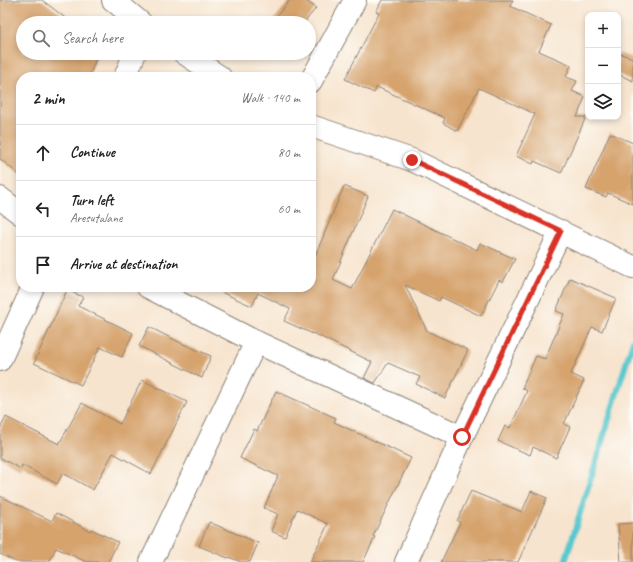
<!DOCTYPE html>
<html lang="en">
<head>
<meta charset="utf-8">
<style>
	:root { --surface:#fff; --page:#f6f6f6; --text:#222; --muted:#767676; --line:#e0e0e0 }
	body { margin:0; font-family:Caveat,sans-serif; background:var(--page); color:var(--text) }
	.controls { position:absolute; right:12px; top:12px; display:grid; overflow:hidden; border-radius:8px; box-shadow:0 2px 6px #0003 }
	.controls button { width:36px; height:36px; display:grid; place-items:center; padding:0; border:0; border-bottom:1px solid var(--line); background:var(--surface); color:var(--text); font:20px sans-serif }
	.stop { position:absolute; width:12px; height:12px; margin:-9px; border:3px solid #d93025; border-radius:50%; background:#fff }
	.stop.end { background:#d93025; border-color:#fff; box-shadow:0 1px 4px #0008 }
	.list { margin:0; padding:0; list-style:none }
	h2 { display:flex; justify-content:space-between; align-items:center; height:52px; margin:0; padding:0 16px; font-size:17px }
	h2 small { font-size:13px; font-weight:400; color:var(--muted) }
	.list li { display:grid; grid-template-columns:26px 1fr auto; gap:12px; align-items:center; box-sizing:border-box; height:56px; padding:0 16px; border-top:1px solid var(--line) }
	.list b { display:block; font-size:15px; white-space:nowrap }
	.list p { margin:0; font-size:13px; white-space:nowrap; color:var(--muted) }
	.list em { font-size:13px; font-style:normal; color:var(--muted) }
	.icon { flex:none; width:22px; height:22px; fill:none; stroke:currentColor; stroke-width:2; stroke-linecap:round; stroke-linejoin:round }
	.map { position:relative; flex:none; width:633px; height:562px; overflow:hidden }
	.search { position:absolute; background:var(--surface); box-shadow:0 2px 6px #0003; left:16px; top:16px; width:300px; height:44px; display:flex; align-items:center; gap:10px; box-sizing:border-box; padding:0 14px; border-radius:22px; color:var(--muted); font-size:15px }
	.panel { position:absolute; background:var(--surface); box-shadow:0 2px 6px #0003; left:16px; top:72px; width:300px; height:220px; border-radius:16px }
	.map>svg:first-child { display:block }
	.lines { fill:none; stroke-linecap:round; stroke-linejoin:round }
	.stream { stroke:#5ac8ce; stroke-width:6 }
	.building { fill:#d6a36d }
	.minor-casing { stroke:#8a8075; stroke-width:24 }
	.minor { stroke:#fff; stroke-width:22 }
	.route { stroke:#d93025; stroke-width:5 }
</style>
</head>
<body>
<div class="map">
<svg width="633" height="562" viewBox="0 0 633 562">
	<rect width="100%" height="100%" fill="#fdfcf7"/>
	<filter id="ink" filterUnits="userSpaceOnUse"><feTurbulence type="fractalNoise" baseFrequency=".025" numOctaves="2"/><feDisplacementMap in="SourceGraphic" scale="8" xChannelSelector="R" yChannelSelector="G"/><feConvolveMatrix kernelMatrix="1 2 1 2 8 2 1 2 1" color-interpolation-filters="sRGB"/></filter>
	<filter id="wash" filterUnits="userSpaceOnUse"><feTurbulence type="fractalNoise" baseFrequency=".012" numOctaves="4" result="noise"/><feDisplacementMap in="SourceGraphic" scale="16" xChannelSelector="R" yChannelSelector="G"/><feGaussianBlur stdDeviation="0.9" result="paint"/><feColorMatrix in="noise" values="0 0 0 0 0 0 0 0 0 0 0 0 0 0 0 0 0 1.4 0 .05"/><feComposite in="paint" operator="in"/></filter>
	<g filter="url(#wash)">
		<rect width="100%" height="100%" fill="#f7e4ce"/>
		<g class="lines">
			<!-- stream -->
			<path class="stream" d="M565 562 633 341"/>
		</g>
		<g id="blocks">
			<!-- building -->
			<path class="building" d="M0 0H42L72 23H23V53H98L89 77H21V176L0 159Z
				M290 0H305L316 8 304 23H271Z
				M382 0H513L510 6 551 25 539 51 571 65 566 77 577 81 572 91 585 97 577 117H586L561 173 534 161 533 164 516 156 535 114 479 88 457 131 443 123 445 118 377 87 374 93 345 79 379 13 376 12Z
				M618 53 633 58V81L618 74Z
				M610 133 633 143V204L608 193 606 197 586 189Z
				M344 186 368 196 333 280 352 289 392 209 477 250 480 243 515 259 503 282 499 280 481 316 441 297 439 301 405 285 427 331 468 350 445 398 416 384 420 377 388 363 375 383 364 378 372 362 313 333V334L284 321 290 309 258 293 252 306 210 287H311V266Z
				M570 278 616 298 602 331 592 327 571 374 584 380 564 424 570 427 556 458 533 447 530 455 498 441 505 426 510 428 527 391 522 388 536 356 545 359 564 314 556 311Z
				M67 290 83 297 78 306 133 333 122 357 100 347 81 385 34 363Z
				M149 327 181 343 211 356 202 378 139 346Z
				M142 380 187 402 151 474 113 453 93 490 63 473 57 484 22 465 21 469 0 458V429L6 417 59 444 82 403 120 424Z
				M276 391 336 418 334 422 411 458 373 536 375 537 363 562H310L328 524 297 509 285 537 271 531 278 514 264 508 278 476 240 458 254 429 257 431Z
				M471 491 522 512 531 491 547 498 518 562H441L460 522 457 521Z
				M0 496 52 521 56 513 90 531 91 529 118 542 108 562H87L56 548 49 562H16L0 554Z
				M209 522 258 543 250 562H241L229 557 228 558 199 546Z
				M633 523V562H621L618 524Z"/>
		</g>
	</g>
	<g filter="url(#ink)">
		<use href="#blocks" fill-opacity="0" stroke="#8a8075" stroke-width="1"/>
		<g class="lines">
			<defs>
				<path id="minor" d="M113 0 141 23
					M184 53 220 77
					M125 77 135 53
					M311 81 355 0
					M311 126 412 160 633 267
					M0 198 21 214
					M148 287 256 342 462 437
					M0 360 33 287
					M151 562 256 342
					M406 562 462 437 561 231"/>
			</defs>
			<!-- minor casing -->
			<use href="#minor" class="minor-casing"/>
			<!-- minor -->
			<use href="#minor" class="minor"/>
		</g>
	</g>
	<g class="lines" filter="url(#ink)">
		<!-- route -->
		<path class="route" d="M412 160 561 231 462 437"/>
	</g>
</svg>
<div class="controls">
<button>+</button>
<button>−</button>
<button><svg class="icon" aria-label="layers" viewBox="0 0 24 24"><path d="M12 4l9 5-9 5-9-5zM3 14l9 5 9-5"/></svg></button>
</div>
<div class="stop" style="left:462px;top:437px"></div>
<div class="stop end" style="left:412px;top:160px"></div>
<div class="search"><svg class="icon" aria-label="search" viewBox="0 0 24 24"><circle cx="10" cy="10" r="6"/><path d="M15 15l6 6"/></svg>Search here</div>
<section class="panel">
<h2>2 min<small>Walk · 140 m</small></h2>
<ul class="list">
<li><svg class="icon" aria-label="ahead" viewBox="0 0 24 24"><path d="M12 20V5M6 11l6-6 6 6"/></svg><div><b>Continue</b></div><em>80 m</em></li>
<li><svg class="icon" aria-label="left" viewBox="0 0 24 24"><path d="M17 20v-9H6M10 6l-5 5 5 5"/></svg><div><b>Turn left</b><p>Aresutalane</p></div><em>60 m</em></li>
<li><svg class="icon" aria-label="arrive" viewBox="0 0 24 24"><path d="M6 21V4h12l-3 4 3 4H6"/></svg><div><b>Arrive at destination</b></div></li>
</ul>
</section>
</div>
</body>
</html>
